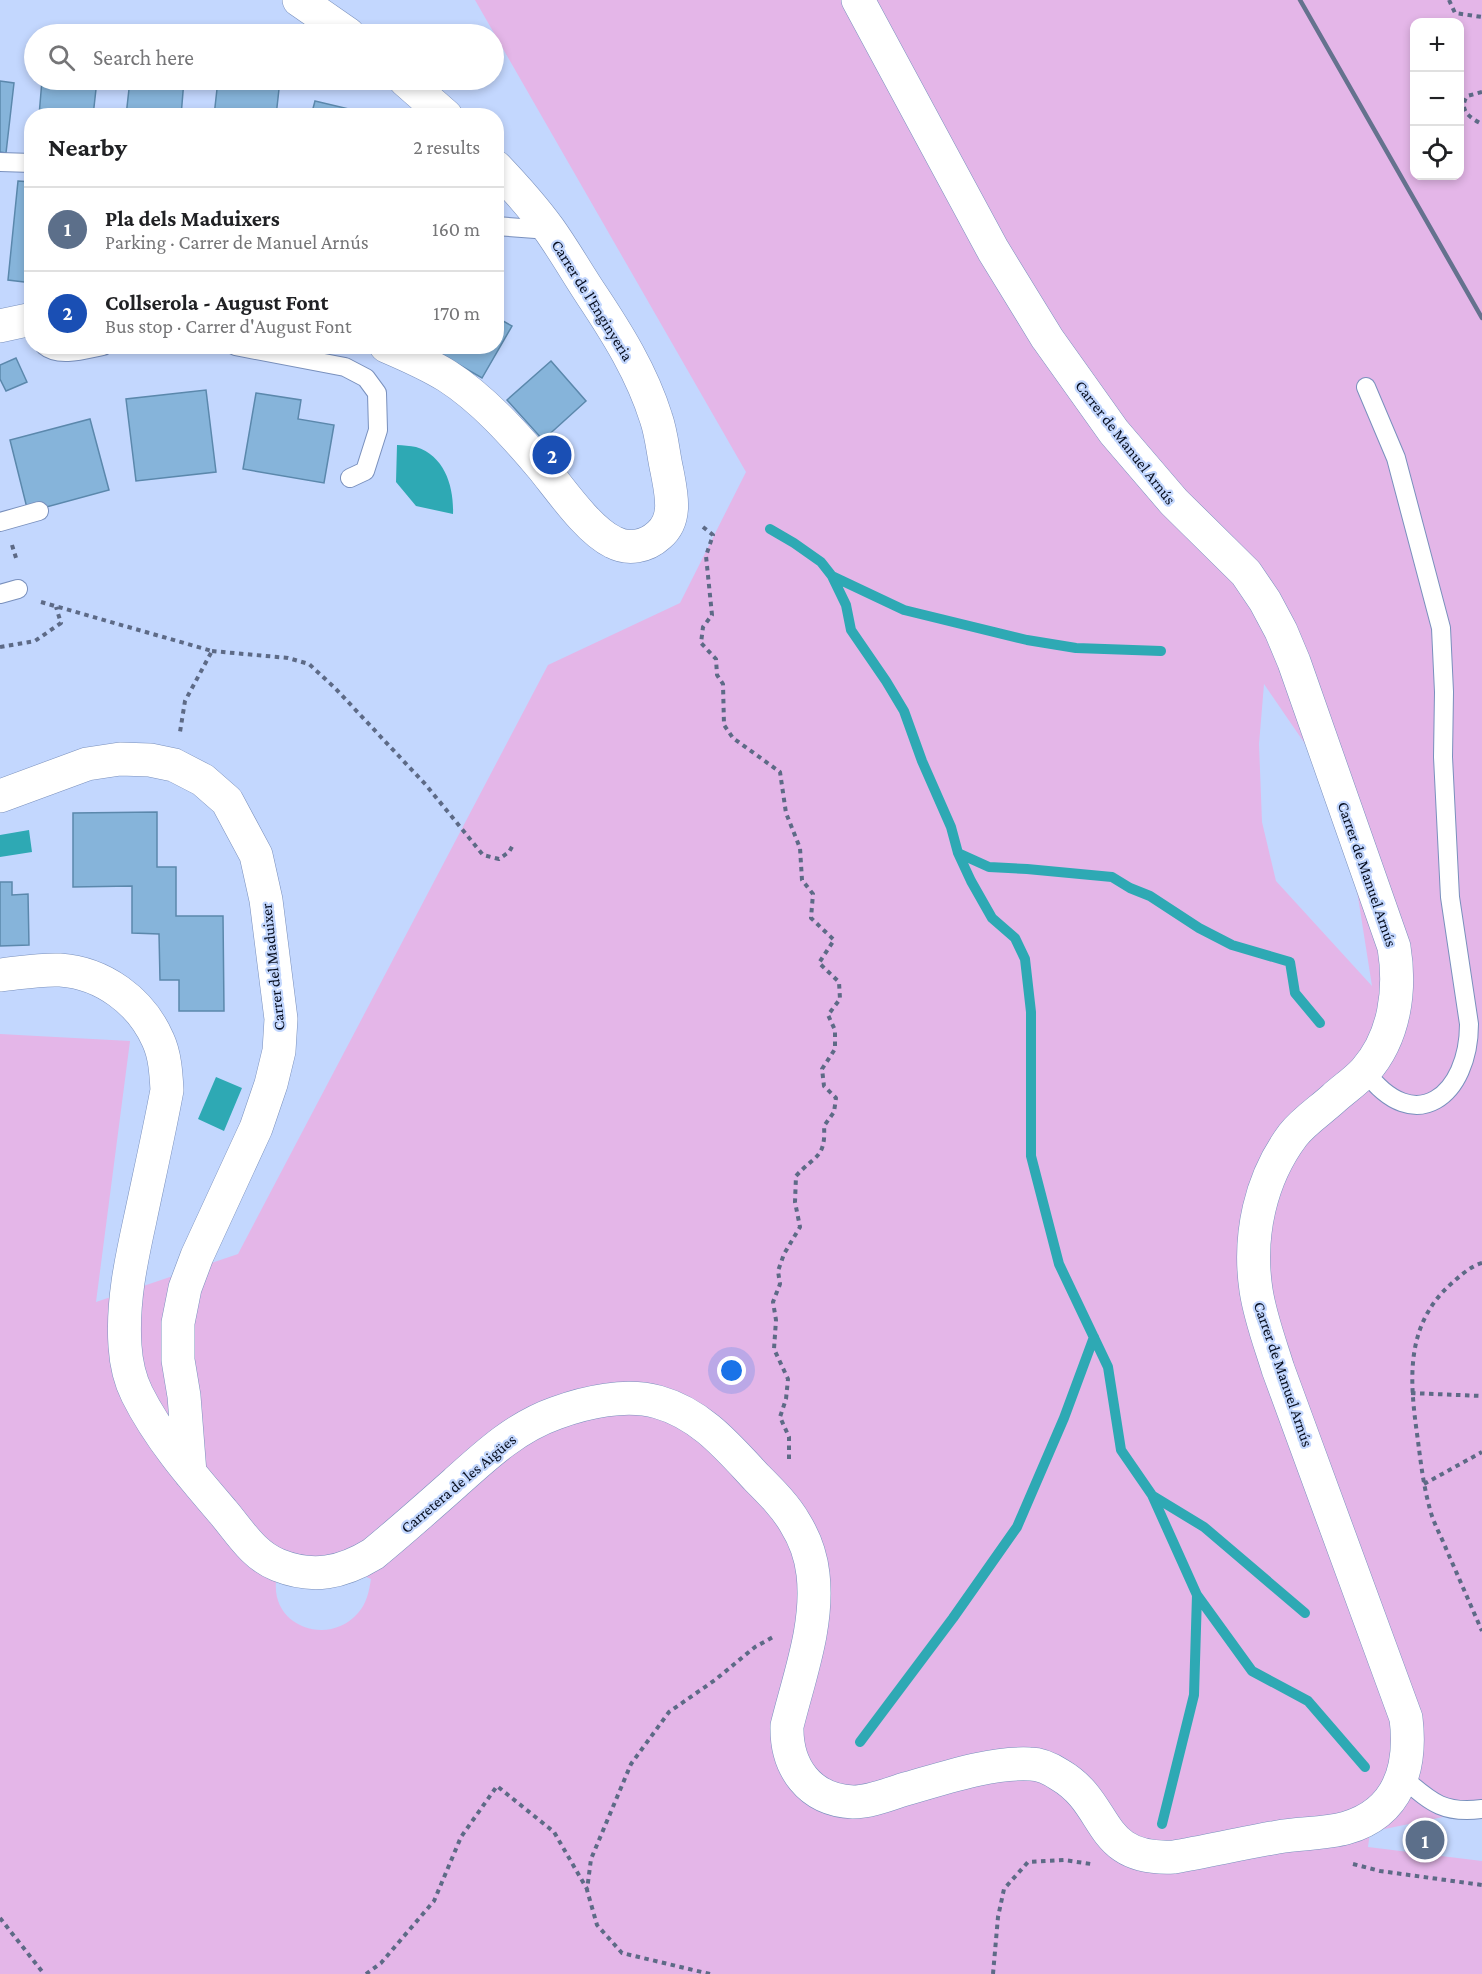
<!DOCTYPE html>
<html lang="en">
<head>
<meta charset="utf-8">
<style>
	:root { --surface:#fff; --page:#f6f6f6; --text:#202124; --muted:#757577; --line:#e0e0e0; --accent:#946f18 }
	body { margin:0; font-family:"Crimson Pro",serif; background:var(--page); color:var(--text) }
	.controls { position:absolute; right:18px; top:18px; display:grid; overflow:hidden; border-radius:12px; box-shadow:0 3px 9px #0003 }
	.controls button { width:54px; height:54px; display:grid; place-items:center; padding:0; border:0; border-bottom:2px solid var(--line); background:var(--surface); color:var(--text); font:30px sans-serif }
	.you { position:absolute; left:732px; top:1371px; width:21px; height:21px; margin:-15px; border:4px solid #fff; border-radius:50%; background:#1a73e8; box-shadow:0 0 0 9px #1a73e833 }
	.badge { display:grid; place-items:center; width:39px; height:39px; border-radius:50%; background:var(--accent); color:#fff; font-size:20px; font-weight:700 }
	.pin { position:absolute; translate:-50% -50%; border:3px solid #fff; box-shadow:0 2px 6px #0006 }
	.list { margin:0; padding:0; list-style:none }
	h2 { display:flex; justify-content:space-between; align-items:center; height:78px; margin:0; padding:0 24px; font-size:26px }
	h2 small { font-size:20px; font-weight:400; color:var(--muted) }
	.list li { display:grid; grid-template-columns:39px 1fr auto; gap:18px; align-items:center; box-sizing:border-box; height:84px; padding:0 24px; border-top:2px solid var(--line) }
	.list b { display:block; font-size:22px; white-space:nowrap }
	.list p { margin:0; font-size:20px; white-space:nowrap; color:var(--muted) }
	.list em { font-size:20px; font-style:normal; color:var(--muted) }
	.icon { flex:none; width:33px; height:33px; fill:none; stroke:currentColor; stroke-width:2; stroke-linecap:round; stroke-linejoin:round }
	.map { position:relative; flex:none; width:1482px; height:1974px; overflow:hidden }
	.search { position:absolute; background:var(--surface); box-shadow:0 3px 9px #0003; left:24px; top:24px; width:480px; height:66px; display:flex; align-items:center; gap:15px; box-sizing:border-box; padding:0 21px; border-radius:33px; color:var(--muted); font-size:22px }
	.panel { position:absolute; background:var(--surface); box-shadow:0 3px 9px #0003; left:24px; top:108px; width:480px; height:246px; border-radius:24px }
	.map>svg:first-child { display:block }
	.green { fill:#e4b6e8; fill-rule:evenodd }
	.water { fill:#2ea9b4 }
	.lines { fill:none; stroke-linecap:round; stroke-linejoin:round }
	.stream { stroke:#2ea9b4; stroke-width:10 }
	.building { fill:#86b4da; stroke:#5b88ac; stroke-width:1.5 }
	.lane-casing { stroke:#7990bd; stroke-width:20 }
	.street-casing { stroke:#7990bd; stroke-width:34 }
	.path { stroke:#5d6a86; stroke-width:4; stroke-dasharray:4.5 4.5; stroke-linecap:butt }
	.lane { stroke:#fff; stroke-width:18 }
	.street { stroke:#fff; stroke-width:33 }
	.rail { stroke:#65728e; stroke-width:4.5 }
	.labels { text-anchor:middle; stroke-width:4.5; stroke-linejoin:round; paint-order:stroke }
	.street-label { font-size:16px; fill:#070e1f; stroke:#c3d7fe }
</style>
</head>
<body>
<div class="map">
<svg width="1482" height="1974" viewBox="0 0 1482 1974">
	<rect width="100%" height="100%" fill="#c3d7fe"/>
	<!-- green -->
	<path class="green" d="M475 0H1482V1809L1370 1832 1368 1847 1482 1861V1974H0V1034L130 1041 96 1302 238 1254 548 665 680 603 746 472ZM1414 22H1460V176H1414ZM1264 684 1314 757 1355 878 1372 986 1276 881 1262 822 1259 744ZM364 1576 371 1579C369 1591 367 1603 358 1613 330 1646 272 1628 276 1582Z"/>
	<!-- water -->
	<path class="water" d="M397 445C403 445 410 446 416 447 445 456 454 487 453 514L416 506 396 482Z
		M29 830 32 852 0 857V835Z
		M216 1077 242 1088 224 1131 198 1119Z"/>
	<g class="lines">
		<!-- stream -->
		<path class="stream" d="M770 529 794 543 821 562 832 576 846 605 851 630 886 681 904 711 922 761 951 827 958 853 971 881 992 918 1015 938 1025 959 1031 1012V1156L1059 1264 1108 1367 1121 1450 1152 1495 1197 1595 1194 1695 1162 1824
			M832 576 904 610 1027 640 1076 648 1161 651
			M958 853 989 867 1027 869 1112 877 1130 888 1150 896 1199 928 1232 945 1290 962 1295 993 1320 1023
			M1153 1496 1204 1527 1305 1613
			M1197 1595 1252 1671 1308 1701 1365 1767
			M860 1742 953 1618 1017 1527 1064 1418 1094 1337"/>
	</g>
	<!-- building -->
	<path class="building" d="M42 80H97L93 116H39Z
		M130 80H184L181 116H126Z
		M218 80H280L276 116H214Z
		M0 81 14 83 6 153 0 152Z
		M315 101 366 113V116H311Z
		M18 181 32 182V283L8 280Z
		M496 317 512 326 482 378 435 351 438 346H496Z
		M16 358 27 382 6 391 0 379V365Z
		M551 361 586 401 543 440 507 400Z
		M206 390 216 472 136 481 126 399Z
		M256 393 301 400 298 419 334 425 324 483 243 469Z
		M90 419 109 490 28 512 10 440Z
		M157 812V867H176V916H223L224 1011H179V980H160L159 934 132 933V886L73 887V813Z
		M0 882H12V895L28 894 29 945 0 946Z"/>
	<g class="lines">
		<defs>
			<path id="lane" d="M0 162 32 163
				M496 226 549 230
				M45 346C59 358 87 349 103 346
				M235 346 345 367 366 378 377 393 378 430 365 471 350 478
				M0 522 39 511
				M0 594 18 589
				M1365 1071C1415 1139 1469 1095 1469 1024L1450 897 1443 757 1444 692 1441 628 1396 458 1366 387
				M1403 1778C1431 1802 1443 1814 1482 1809"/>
			<path id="street" d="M299 0 348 34
				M405 80 446 116
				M0 326 32 319
				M386 346C407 355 428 364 447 376 483 399 514 434 542 467 560 489 588 530 613 542 628 550 646 547 659 535 678 519 671 493 667 471 663 454 662 435 656 418 642 373 617 333 591 294 577 273 564 250 549 229 533 207 515 187 496 167
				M0 796 87 764 120 759 150 760 174 765 203 780 227 801 256 855 266 900 281 1019 279 1051 271 1084 256 1128 197 1256 185 1288 178 1323V1360L184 1396 190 1473
				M0 975C20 973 40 969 60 970 103 973 141 1001 158 1040 165 1055 166 1073 167 1090 159 1133 149 1177 140 1220 131 1261 122 1303 125 1346 126 1362 130 1380 137 1394 159 1438 192 1476 223 1512 240 1532 253 1555 278 1565 313 1579 342 1573 373 1554 401 1531 428 1507 455 1483 486 1455 516 1427 556 1413 586 1402 626 1393 658 1402 701 1414 728 1447 757 1478 771 1492 786 1507 795 1523 805 1539 811 1556 813 1574 819 1625 799 1677 787 1726 786 1767 809 1800 853 1802 869 1802 887 1795 902 1790 942 1779 989 1762 1030 1764 1041 1764 1051 1769 1060 1775 1111 1805 1095 1861 1174 1857 1208 1851 1243 1843 1278 1837 1300 1833 1325 1834 1346 1828 1399 1813 1412 1767 1406 1718L1278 1369C1270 1343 1260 1317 1256 1290 1248 1236 1260 1179 1293 1135 1304 1121 1321 1110 1334 1098 1344 1089 1356 1081 1365 1071 1395 1037 1401 990 1394 947L1294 662 1281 631 1265 601 1246 573 1174 502 1114 432 1047 338 993 250 858 0"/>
		</defs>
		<!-- lane casing -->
		<use href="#lane" class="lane-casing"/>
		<!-- street casing -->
		<use href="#street" class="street-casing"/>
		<!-- path -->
		<path class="path" d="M1449 0 1455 13 1482 17
			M1482 92 1467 96C1458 110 1470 118 1482 124
			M703 527 713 535 706 556 712 615 703 627 701 643 716 659 717 675 723 684 724 725 733 738 780 772 786 813 800 848 802 880 813 894 811 918 834 940 819 963 839 982 840 999 828 1015 835 1030V1049L822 1069 824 1086 836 1098 834 1112 824 1126C826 1158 815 1155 796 1176L795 1202 800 1227 784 1254 778 1271 780 1284 773 1302 776 1320 774 1349 788 1379 786 1399 780 1417 789 1437V1459
			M12 545 17 561
			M41 602 212 651 185 701 180 732
			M0 647 35 641 61 623 56 607
			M212 651 288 658 309 664 335 688 426 785 483 855 499 859 509 852 513 845
			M1482 1263C1471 1266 1461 1275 1452 1283 1403 1326 1410 1384 1418 1441 1421 1465 1424 1489 1431 1513 1435 1526 1442 1538 1447 1551 1459 1578 1470 1604 1482 1631
			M1411 1393 1482 1396
			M1424 1484 1482 1452
			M1353 1864 1380 1871 1482 1885
			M0 1918 44 1974
			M366 1974 381 1963 434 1901 461 1837 497 1786 554 1832 587 1889
			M710 1974 622 1953 597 1925 587 1890 591 1859 631 1764 669 1712 715 1680 755 1647 775 1636
			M993 1974 998 1917 1004 1889 1028 1862 1064 1860 1091 1864"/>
		<!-- lane -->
		<use href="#lane" class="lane"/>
		<!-- street -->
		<use href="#street" class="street"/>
		<!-- rail -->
		<path class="rail" d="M1300 0 1482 318"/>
	</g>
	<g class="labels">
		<!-- street labels -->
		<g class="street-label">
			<text transform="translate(593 300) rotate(58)" y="6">Carrer de l'Enginyeria</text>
			<text transform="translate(1126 442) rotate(52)" y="6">Carrer de Manuel Arnús</text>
			<text transform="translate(1368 874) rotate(71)" y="6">Carrer de Manuel Arnús</text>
			<text transform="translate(272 967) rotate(-96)" y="6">Carrer del Maduixer</text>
			<text transform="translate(1284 1374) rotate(71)" y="6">Carrer de Manuel Arnús</text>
			<text transform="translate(458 1483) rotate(-40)" y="6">Carretera de les Aigües</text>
		</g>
	</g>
</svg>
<div class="controls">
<button>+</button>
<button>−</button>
<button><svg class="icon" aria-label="locate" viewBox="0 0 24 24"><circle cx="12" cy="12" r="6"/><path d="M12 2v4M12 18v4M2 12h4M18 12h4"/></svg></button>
</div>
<div class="you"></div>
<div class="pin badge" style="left:1425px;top:1840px;background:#5c6f8a">1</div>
<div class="pin badge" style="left:552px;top:455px;background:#1a4fb4">2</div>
<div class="search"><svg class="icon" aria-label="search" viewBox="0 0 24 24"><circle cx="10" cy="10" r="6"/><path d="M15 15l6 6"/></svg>Search here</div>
<section class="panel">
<h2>Nearby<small>2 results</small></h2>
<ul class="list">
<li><span class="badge" style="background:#5c6f8a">1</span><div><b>Pla dels Maduixers</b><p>Parking · Carrer de Manuel Arnús</p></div><em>160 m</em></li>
<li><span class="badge" style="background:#1a4fb4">2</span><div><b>Collserola - August Font</b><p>Bus stop · Carrer d'August Font</p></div><em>170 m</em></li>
</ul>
</section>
</div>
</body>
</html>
